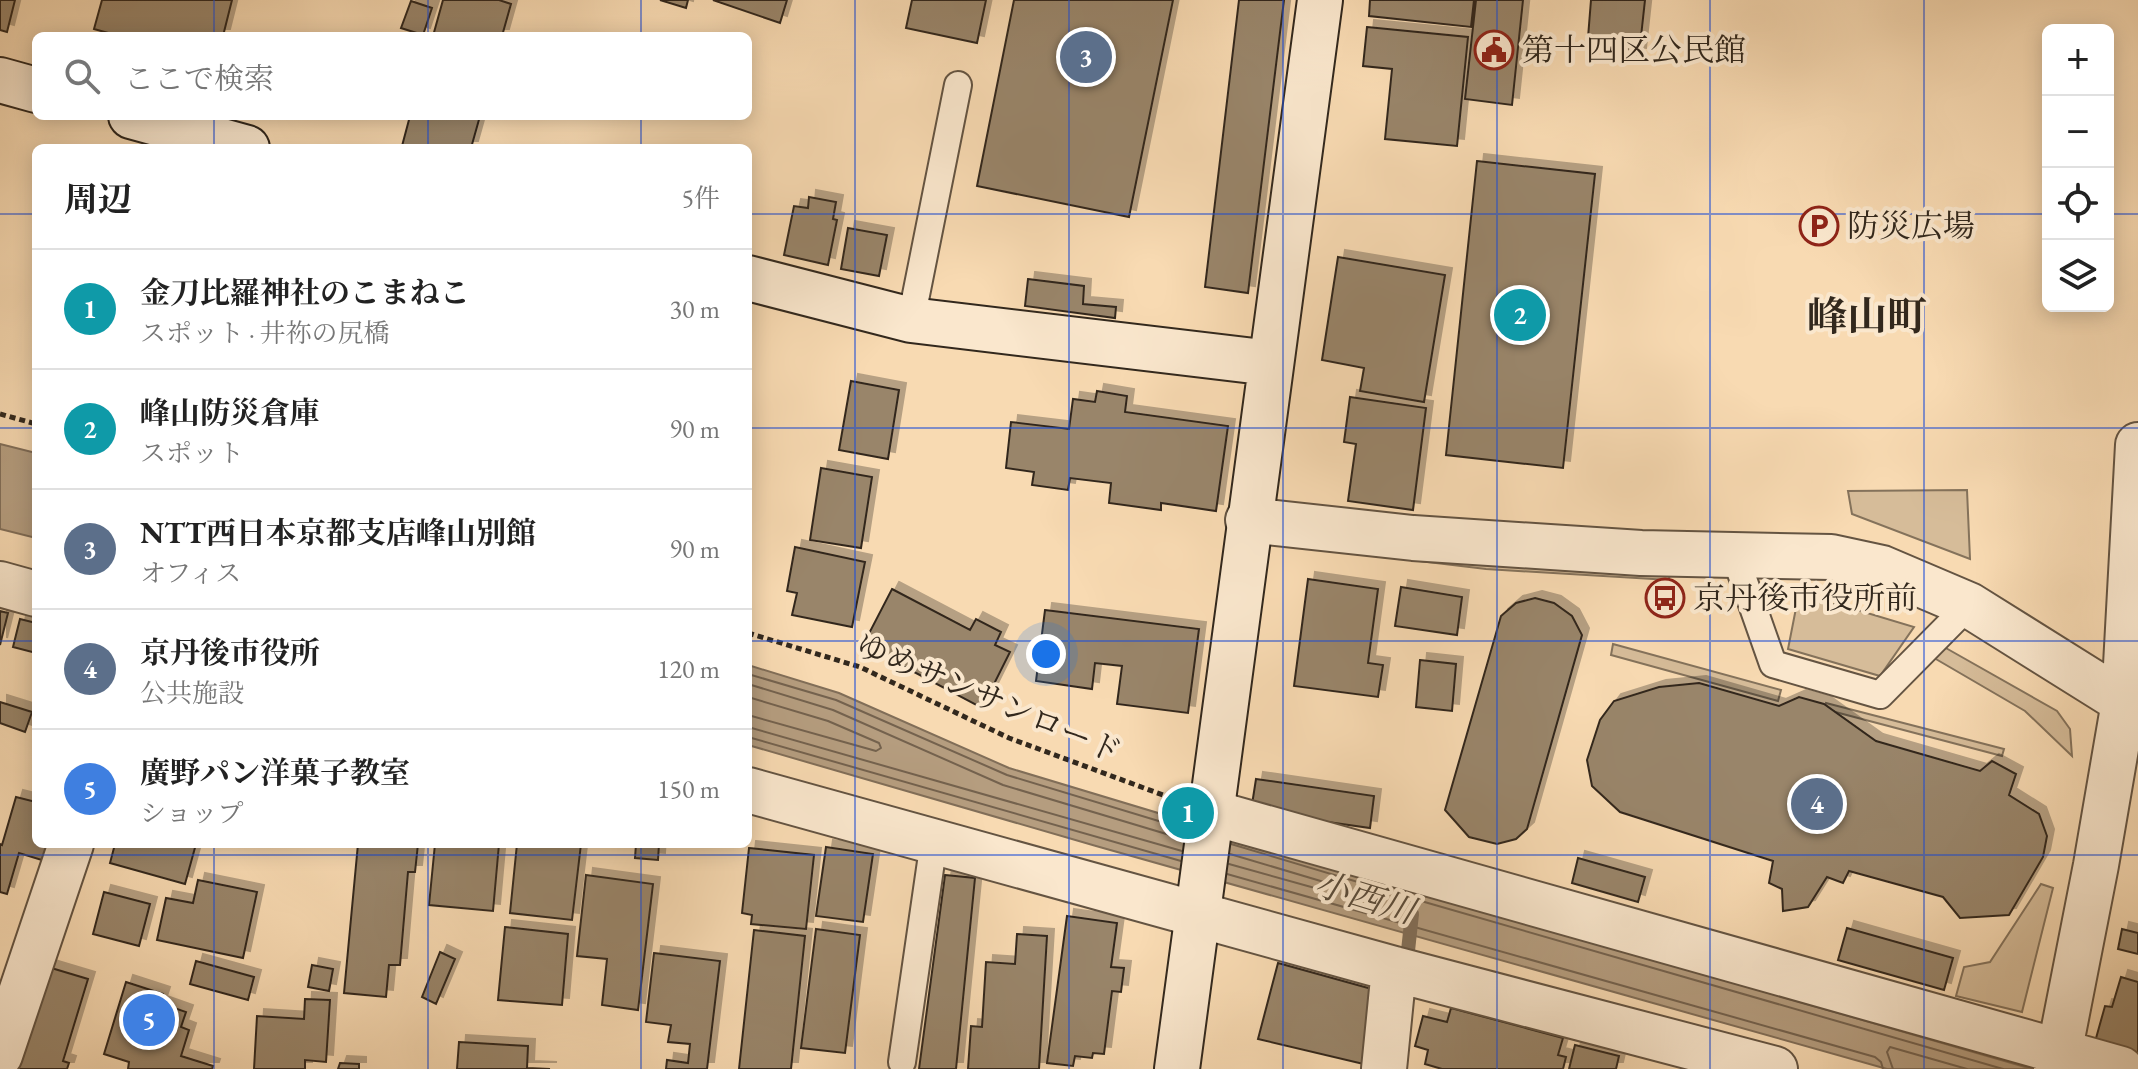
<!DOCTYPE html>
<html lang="ja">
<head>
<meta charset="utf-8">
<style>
	:root { --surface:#fff; --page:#f6f6f6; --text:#222; --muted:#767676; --line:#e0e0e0; --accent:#d93025 }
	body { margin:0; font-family:"EB Garamond","Noto Serif JP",serif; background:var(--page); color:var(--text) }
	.controls { position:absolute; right:24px; top:24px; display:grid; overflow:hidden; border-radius:12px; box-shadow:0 4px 20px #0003 }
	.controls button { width:72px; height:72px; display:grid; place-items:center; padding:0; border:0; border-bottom:2px solid var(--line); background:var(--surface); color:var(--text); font:40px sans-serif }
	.you { position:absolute; left:1046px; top:654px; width:28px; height:28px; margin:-20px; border:6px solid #fff; border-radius:50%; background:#1a73e8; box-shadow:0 0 0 12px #1a73e833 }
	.badge { display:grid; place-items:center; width:52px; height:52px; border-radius:50%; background:var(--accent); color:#fff; font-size:26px; font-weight:700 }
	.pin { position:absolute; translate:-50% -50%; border:4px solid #fff; box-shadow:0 2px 8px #0006 }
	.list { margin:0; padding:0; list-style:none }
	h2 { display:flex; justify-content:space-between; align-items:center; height:104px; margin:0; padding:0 32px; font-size:34px }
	h2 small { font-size:26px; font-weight:400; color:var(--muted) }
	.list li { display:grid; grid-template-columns:52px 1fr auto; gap:24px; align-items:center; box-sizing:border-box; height:120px; padding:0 32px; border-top:2px solid var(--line) }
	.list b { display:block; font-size:30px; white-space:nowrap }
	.list p { margin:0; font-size:26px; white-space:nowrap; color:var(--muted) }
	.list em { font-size:26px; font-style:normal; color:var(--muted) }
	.icon { flex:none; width:44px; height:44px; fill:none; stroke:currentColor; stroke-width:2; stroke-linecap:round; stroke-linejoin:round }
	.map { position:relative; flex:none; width:2138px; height:1069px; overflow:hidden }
	.search { position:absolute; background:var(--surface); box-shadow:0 4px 20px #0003; left:32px; top:32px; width:720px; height:88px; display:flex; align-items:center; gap:20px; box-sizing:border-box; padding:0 28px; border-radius:12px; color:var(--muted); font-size:30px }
	.panel { position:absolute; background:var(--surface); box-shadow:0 4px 20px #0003; left:32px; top:144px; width:720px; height:704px; border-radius:12px }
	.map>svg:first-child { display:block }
	.green { fill:#d6bc99; stroke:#84725b; stroke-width:2 }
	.water { fill:#b59d7f; stroke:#816e58; stroke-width:2 }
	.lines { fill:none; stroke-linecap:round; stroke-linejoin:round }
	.shore { stroke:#74624e; stroke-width:2 }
	.stream { stroke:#816e58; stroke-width:14 }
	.building { fill:#99856a; stroke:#32281d; stroke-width:2; filter:url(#shadow) }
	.lane-casing { stroke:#645442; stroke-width:30 }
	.street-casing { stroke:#645442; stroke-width:48 }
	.secondary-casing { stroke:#32281d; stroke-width:48 }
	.path { stroke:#32281d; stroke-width:5; stroke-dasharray:6 4; stroke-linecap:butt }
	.lane { stroke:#fae7cd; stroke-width:26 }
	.street { stroke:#fae7cd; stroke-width:44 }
	.secondary { stroke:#fae7cd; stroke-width:44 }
	.grid { fill:none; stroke:#1d4ed8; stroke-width:2; stroke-opacity:0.55 }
	.labels { text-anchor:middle; stroke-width:8; stroke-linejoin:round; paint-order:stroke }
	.poi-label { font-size:32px; fill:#32281d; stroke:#fae7cd; text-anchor:start }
	.street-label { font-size:32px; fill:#32281d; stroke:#fae7cd }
	.water-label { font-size:34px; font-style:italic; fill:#594b3a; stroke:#fae7cd }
	.district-label { font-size:40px; font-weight:bold; fill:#32281d; stroke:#fae7cd }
</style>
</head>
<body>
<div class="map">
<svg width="2138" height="1069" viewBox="0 0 2138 1069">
	<defs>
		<filter id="shadow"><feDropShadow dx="7" dy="-7" stdDeviation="0" flood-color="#0004"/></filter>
	</defs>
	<rect width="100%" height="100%" fill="#f8dab2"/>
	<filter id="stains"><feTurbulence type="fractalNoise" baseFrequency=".0025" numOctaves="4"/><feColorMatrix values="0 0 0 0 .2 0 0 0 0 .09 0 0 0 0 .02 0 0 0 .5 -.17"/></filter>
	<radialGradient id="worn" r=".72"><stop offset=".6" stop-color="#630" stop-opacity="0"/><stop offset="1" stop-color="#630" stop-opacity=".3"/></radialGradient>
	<!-- green -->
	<path class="green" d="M1967 490 1970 559 1852 514 1848 491Z
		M1294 546 1670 570 1669 580 1486 569Z
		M1798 598 1844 606 1914 627 1880 676 1788 649Z
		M1937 643 2057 711 2070 729 2072 756 2025 711 1929 655Z
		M1613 644 1781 690 1778 701 1611 655Z
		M1826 703 2004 749 2002 756 1824 709Z
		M2041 884 2053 888 2022 1012 1956 996 1964 967 1990 962Z"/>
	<!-- water -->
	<path class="water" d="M0 444 36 453V538L0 529Z
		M748 665 839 693 1009 768 1430 895 2032 1069H1887L1096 846 748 745Z"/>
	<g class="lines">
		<!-- shore -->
		<path class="shore" d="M748 674 836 700 1007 775 1185 829
			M748 684 833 710 1003 785 1183 839
			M748 697 828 721 879 743 881 748 876 751 748 715
			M748 727 1182 851
			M748 737 1181 861
			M1231 844 1428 903 2003 1069
			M1229 864 1322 890 1327 887 1324 882 1230 854
			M1227 874 1875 1057 1881 1062 1883 1069
			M1893 1069 1887 1052 1890 1047 1967 1069"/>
		<!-- stream -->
		<path class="stream" d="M1406 969 1412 914"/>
	</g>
	<!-- building -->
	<path class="building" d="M0 0H15L7 32 0 30Z
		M102 0H232L223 36H119L94 29Z
		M443 0H499L511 4 502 36H433Z
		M660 0H688L686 8Z
		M713 0H787L780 23Z
		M912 0H986L977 43 906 28Z
		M1014 0H1173L1129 217 977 186Z
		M1239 0H1284L1248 293 1205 287Z
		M1370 0H1474L1471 27 1369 16Z
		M1476 0H1523L1512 105 1465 99Z
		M1591 0H1645L1639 55 1587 50Z
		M411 1 432 8 423 35 401 28Z
		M1367 27 1468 37 1457 146 1385 139 1392 69 1363 66Z
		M410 116H480L471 148H410L402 146Z
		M1477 161 1595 174 1563 468 1446 455Z
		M809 197 836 202 833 219 837 220 828 265 784 255 794 206 808 208Z
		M848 228 887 235 879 276 841 269Z
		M1338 257 1445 275 1424 402 1360 391 1364 368 1322 360Z
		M1028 279 1084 286 1083 304 1116 307 1115 318 1025 306Z
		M851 381 899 390 888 459 839 450Z
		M1097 391 1127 396 1125 412 1228 426 1216 511 1161 503V510L1109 503 1111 483 1070 478 1068 490 1032 485 1034 472 1006 468 1011 422 1069 429 1073 399 1095 402Z
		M1350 397 1426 408 1413 510 1348 501 1356 444 1344 442Z
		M821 468 872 477 861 548 810 540Z
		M795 547 865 562 852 627 792 615 797 593 787 591Z
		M1308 579 1378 589 1368 663 1383 665 1378 697 1294 686Z
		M1401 587 1462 597 1457 635 1395 626Z
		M892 589 970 630 976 619 1001 632 995 645 1010 652 982 708 863 645Z
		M1535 598 1554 603 1572 616 1582 635 1527 829 1516 839 1497 844 1469 837 1445 810 1501 616 1516 603Z
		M1045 610 1199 629 1188 713 1117 704 1122 666 1095 663 1092 689 1036 681Z
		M0 611 8 613 0 645Z
		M20 619 36 623V653L13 647Z
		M1420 660 1456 664 1452 711 1416 707Z
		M1699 683 1779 706 1799 697 1824 704 1876 741 1980 771 1992 761 2016 774 2009 795 2039 814 2047 836 2043 857 2009 915 1960 918 1943 897 1849 871 1843 883 1827 877 1808 907 1783 911 1782 889 1769 883 1773 861 1620 812 1592 786 1587 760 1600 720 1614 701 1659 687Z
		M0 702 32 712 25 732 0 723Z
		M1256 779 1374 796 1370 828 1251 811Z
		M16 797 36 802V844H50L45 861 19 853 7 894 0 892V844L2 845Z
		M115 844H196L185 884 110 863Z
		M358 844H418L415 872H408L400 965H389L386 997 344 993Z
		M435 844H499L493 911 429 905Z
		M517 844H581L572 920 510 913Z
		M636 844H659L658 860 635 858Z
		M826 847 873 854 863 922 816 916Z
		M749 848 814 855 806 929 751 924 752 915 742 913Z
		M1578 858 1645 877 1638 902 1572 883Z
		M586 875 653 884 638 1010 602 1005 607 959 577 956Z
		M945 875 975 878 956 1069H919Z
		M198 880 257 892 243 958 157 940 166 898 193 903Z
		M104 892 150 904 139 946 93 934Z
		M1067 916 1117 923 1111 967 1124 968 1121 992 1112 991 1104 1054 1093 1053 1092 1058 1075 1056 1073 1066 1047 1063Z
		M505 927 568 934 562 1005 498 1000Z
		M1847 928 1953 958 1944 990 1838 960Z
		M816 929 860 935 845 1053 801 1048Z
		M2122 929 2138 933V954L2118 949Z
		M754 930 805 936 791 1069H739Z
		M1017 934 1047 936 1039 1069H968L971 1026 982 1027 986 962 1015 964Z
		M440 952 455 959 436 1004 422 997Z
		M654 953 720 961 707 1069H666L667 1060 688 1063 690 1044 668 1042 671 1025 646 1022Z
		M196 961 254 977 248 1000 190 984Z
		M1278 963 1379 991 1372 1066 1258 1039Z
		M312 965 333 969 329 991 308 987Z
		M48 967 88 979 63 1061 69 1063 67 1069H16Z
		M2121 977 2138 982V1062L2093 1049 2105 1006 2112 1007Z
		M126 982 163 994 160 1003 186 1012 181 1027 189 1030 181 1056 213 1066 212 1069H128L129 1062 104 1054Z
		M305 999 330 1000 326 1062 305 1060V1069H254L257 1016 304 1019Z
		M1451 1008 1563 1038 1558 1055 1566 1057 1563 1069H1442L1425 1064 1428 1050 1415 1046 1423 1016 1447 1022Z
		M459 1042 528 1046 527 1068 550 1069H457Z
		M1575 1045 1619 1056 1616 1069H1569Z
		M340 1063 359 1064V1069H338Z"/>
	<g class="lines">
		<defs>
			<path id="lane" d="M911 320 958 85
				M1735 556 1773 664 1880 695 1969 605
				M902 1062 934 841"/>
			<path id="street" d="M1248 520 1413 538 1641 553 1831 557 1882 568 1969 605 2124 702 2138 708
				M0 584 36 594
				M748 790 1394 969 1775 1069
				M1210 812 2121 1069
				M0 1055 71 844
				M1384 1069 1394 969
				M2056 1069 2096 865 2124 702 2138 445"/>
			<path id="secondary" d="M0 80 36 90
				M131 116 247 148
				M748 278 911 320 1270 363
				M1177 1069 1320 0"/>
		</defs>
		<!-- lane casing -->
		<use href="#lane" class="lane-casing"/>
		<!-- street casing -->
		<use href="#street" class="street-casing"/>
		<!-- secondary casing -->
		<use href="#secondary" class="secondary-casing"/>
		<!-- path -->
		<path class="path" d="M0 414 36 424
			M748 633 860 667 1009 738 1171 798"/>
		<!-- lane -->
		<use href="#lane" class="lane"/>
		<!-- street -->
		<use href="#street" class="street"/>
		<!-- secondary -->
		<use href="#secondary" class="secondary"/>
	</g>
	<!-- grid -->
	<path class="grid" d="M214 0V36M428 0V36M641 0V36M855 0V1069M1069 0V1069M1283 0V1069M1497 0V1069M1710 0V1069M1924 0V1069M214 116V148M428 116V148M641 116V148M0 214H36M748 214H2048M2108 214H2138M0 428H36M748 428H2138M0 641H36M748 641H2138M214 844V1069M428 844V1069M641 844V1069M0 855H2138"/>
	<!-- icons -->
	<defs>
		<symbol id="civic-ring" viewBox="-11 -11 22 22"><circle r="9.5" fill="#fae7cd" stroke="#8f2418" stroke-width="1.5"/><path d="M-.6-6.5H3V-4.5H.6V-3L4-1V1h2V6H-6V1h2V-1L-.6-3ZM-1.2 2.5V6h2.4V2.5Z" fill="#8f2418"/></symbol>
		<symbol id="parking-ring" viewBox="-11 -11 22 22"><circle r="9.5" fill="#fae7cd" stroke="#8f2418" stroke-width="1.5"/><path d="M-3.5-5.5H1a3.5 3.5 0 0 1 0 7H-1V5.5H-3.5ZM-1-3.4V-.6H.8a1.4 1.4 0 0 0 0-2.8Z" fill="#8f2418"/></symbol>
		<symbol id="bus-ring" viewBox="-11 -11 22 22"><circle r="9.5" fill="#fae7cd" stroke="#8f2418" stroke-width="1.5"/><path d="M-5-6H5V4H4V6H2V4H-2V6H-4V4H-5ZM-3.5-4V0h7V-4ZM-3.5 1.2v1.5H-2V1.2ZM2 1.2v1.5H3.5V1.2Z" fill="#8f2418"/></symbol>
	</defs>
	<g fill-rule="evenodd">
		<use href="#civic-ring" x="1472" y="28" width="44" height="44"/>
		<use href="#parking-ring" x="1797" y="204" width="44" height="44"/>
		<use href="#bus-ring" x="1643" y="576" width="44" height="44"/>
	</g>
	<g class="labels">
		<!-- poi labels -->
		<g class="poi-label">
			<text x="1522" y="61">第十四区公民館</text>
			<text x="1847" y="237">防災広場</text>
			<text x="1693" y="609">京丹後市役所前</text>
		</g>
		<!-- street labels -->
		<g class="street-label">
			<text transform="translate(989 698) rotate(23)" y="11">ゆめサンサンロード</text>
		</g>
		<!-- water labels -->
		<g class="water-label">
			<text transform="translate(1365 897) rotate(17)" y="12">小西川</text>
		</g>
		<!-- district labels -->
		<g class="district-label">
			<text x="1867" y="330">峰山町</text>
		</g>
	</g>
	<rect width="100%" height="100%" filter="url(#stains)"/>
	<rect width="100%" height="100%" fill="url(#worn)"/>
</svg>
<div class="controls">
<button>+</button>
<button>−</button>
<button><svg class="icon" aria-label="locate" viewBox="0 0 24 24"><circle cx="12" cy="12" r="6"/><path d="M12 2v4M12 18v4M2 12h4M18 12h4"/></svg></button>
<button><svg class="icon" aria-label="layers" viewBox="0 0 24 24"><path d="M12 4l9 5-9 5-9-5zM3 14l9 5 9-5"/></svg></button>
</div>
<div class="you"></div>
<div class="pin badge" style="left:1188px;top:813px;background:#0f9aa8">1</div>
<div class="pin badge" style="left:1520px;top:315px;background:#0f9aa8">2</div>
<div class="pin badge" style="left:1086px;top:57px;background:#5c6f8a">3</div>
<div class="pin badge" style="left:1817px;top:804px;background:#5c6f8a">4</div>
<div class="pin badge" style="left:149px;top:1020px;background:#3f7fe0">5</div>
<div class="search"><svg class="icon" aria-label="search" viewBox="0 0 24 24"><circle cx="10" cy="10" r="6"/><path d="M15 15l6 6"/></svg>ここで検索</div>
<section class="panel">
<h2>周辺<small>5件</small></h2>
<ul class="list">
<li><span class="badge" style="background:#0f9aa8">1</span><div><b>金刀比羅神社のこまねこ</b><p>スポット · 井祢の尻橋</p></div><em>30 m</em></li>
<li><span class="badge" style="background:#0f9aa8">2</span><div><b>峰山防災倉庫</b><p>スポット</p></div><em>90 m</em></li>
<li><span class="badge" style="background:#5c6f8a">3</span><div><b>NTT西日本京都支店峰山別館</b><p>オフィス</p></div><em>90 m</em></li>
<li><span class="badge" style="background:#5c6f8a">4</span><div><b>京丹後市役所</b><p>公共施設</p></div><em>120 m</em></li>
<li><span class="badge" style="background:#3f7fe0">5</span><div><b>廣野パン洋菓子教室</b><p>ショップ</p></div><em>150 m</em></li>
</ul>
</section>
</div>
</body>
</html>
